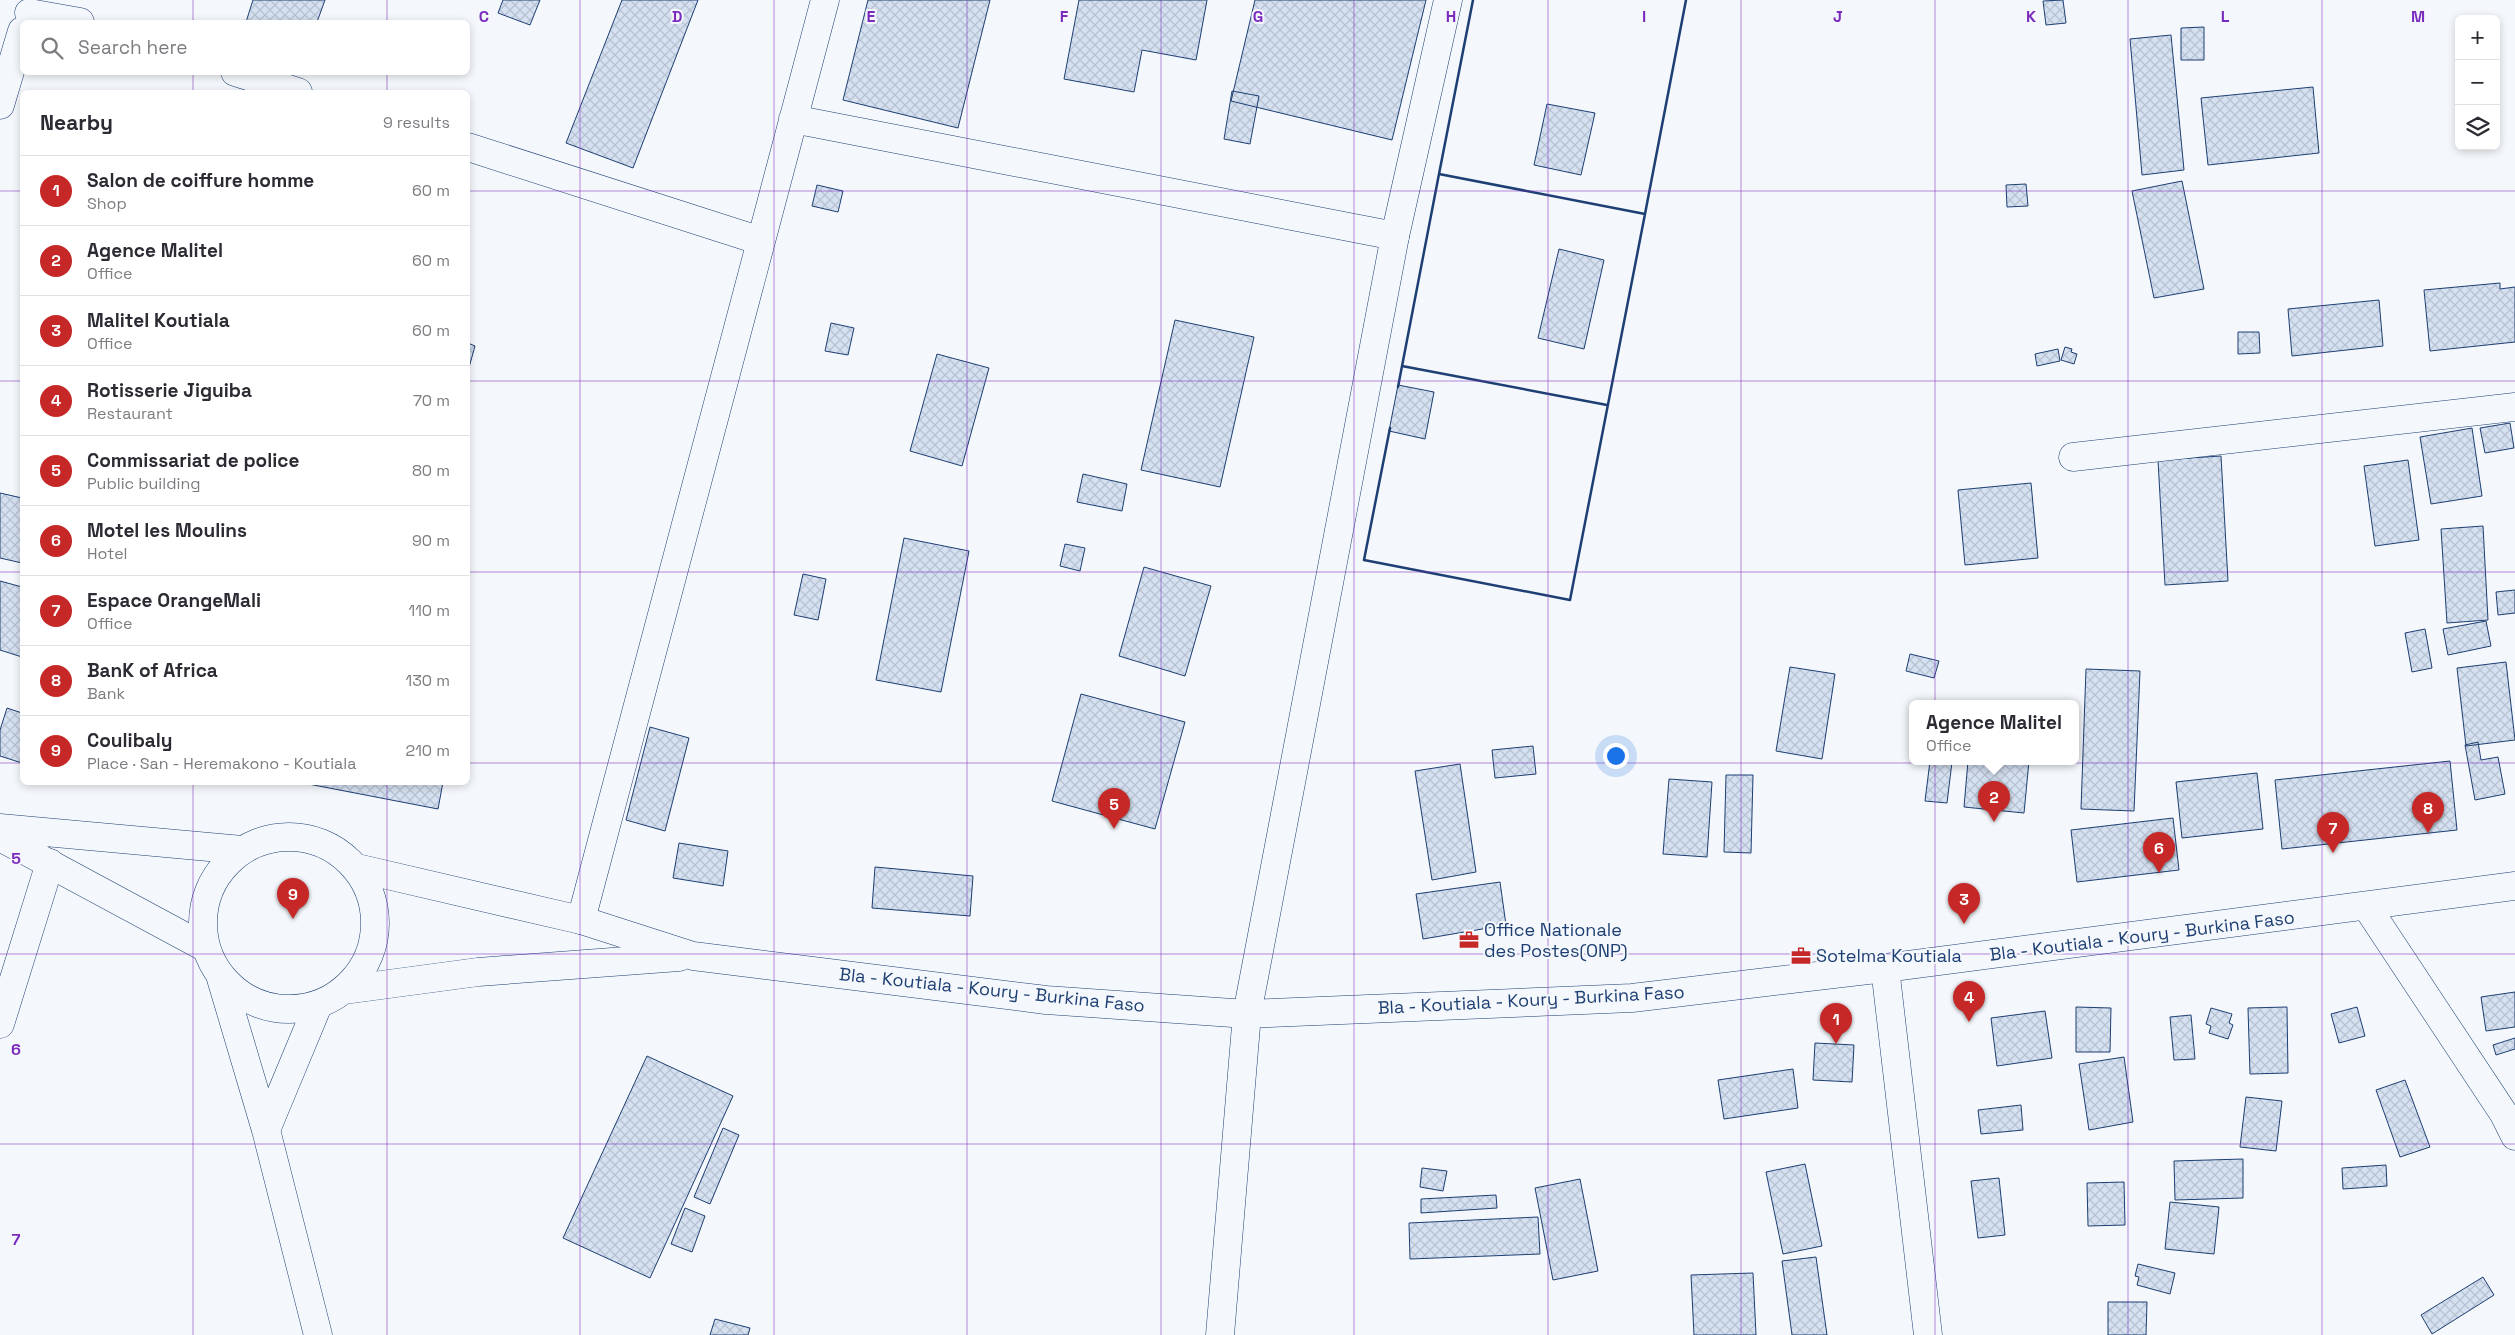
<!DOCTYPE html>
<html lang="en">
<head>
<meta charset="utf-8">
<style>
	:root { --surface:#fff; --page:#f7f7f7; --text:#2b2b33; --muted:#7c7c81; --line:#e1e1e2; --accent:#c62828 }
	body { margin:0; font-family:"Space Grotesk",sans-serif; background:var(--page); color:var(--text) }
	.controls { position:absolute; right:15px; top:15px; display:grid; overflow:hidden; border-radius:8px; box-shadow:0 2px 8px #0003 }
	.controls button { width:45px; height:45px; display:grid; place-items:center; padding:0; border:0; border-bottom:1px solid var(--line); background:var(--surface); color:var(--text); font:25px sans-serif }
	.you { position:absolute; left:1615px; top:755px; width:18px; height:18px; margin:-12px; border:4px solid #fff; border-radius:50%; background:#1a73e8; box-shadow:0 0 0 8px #1a73e833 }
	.badge { display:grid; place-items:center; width:32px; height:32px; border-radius:50%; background:var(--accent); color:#fff; font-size:16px; font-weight:700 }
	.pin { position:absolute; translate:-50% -41px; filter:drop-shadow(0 1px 2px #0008) }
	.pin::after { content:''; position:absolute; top:26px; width:18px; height:15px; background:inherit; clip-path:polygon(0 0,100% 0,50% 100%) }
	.popup { position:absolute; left:1909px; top:700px; width:170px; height:65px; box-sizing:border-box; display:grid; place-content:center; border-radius:8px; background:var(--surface); filter:drop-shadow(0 1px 4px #0005); font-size:16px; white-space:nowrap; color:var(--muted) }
	.popup b { font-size:19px; color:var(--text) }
	.popup::after { content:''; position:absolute; left:50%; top:100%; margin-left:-10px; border:10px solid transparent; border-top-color:var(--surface) }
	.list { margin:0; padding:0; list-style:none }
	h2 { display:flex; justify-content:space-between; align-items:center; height:65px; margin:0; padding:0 20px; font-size:21px }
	h2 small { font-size:16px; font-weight:400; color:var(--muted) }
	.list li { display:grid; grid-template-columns:32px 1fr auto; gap:15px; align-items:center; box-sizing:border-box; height:70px; padding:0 20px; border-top:1px solid var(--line) }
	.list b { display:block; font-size:19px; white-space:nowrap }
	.list p { margin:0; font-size:16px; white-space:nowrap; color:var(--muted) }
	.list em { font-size:16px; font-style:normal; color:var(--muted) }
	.icon { flex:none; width:28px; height:28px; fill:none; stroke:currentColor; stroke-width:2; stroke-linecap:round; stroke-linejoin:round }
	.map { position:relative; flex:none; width:2515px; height:1335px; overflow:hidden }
	.search { position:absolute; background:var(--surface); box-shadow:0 2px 8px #0003; left:20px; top:20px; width:450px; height:55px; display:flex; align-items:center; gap:12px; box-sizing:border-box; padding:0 18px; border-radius:8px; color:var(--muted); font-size:19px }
	.panel { position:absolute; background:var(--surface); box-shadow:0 2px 8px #0003; left:20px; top:90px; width:450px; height:695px; border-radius:8px }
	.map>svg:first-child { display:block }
	.building { fill:url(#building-cross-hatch); stroke:#1d3f73 }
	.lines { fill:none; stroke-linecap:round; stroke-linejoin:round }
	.minor-casing { stroke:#1d3f73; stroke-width:29 }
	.major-casing { stroke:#1d3f73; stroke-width:29 }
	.minor { stroke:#f4f7fb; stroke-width:28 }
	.major { stroke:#f4f7fb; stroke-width:28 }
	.wall { stroke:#1d3f73; stroke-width:2.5 }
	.grid { fill:none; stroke:#7b2cbf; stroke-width:1; stroke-opacity:0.55 }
	.labels { text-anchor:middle; stroke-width:4; stroke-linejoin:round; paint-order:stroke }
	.poi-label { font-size:18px; fill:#1d3f73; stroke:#f4f7fb; text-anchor:start }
	.street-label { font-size:18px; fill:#1d3f73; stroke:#f4f7fb }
	.grid-label { font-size:16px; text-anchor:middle; font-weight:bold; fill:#7b2cbf; stroke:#f4f7fb; stroke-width:4; stroke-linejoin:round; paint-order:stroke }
</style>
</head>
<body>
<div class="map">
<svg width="2515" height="1335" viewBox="0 0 2515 1335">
	<defs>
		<pattern id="building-cross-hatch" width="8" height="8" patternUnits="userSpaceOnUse" patternTransform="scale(1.25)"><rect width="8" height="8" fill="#d5e0f0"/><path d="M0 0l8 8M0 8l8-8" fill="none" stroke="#b6c1d1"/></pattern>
	</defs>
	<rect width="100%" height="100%" fill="#f4f7fb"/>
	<!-- building -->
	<path class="building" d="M253 0H325L317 22H246Z
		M503 0H540L530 25 498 13Z
		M622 0H698L633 168 566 143Z
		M868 0H990L958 128 843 100Z
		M1079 0H1207L1196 60 1142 50 1134 92 1064 79Z
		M1255 0H1426L1392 140 1231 101Z
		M2063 0 2066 23 2046 25 2043 1Z
		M2204 27V60H2181V28Z
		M2171 35 2184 170 2142 175 2130 39Z
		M2313 87 2319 153 2208 165 2201 98Z
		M1232 91 1259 96 1250 144 1224 139Z
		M1547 104 1595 113 1581 175 1534 165Z
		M2182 181 2204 289 2154 298 2132 191Z
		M2026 184 2028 206 2007 207 2006 185Z
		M817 185 843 191 838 212 812 206Z
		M1559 249 1604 260 1584 349 1538 338Z
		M2500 283V289L2515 287V342L2430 351 2424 290Z
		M2379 300 2383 346 2292 356 2288 309Z
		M1175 320 1254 337 1220 487 1141 470Z
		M831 323 854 328 848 355 825 351Z
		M2238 332H2259L2260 353 2238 354Z
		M468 343 475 346 468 371Z
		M2065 347 2072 349 2071 352 2077 354 2074 364 2061 360Z
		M2058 349 2060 361 2037 366 2035 354Z
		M937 354 989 368 962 466 910 451Z
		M1398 385 1434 392 1425 439 1389 431Z
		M2510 423 2514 448 2485 453 2480 428Z
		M2472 428 2482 496 2431 504 2420 437Z
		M2221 456 2228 581 2165 585 2158 460Z
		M2408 460 2419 540 2375 546 2364 466Z
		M1083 474 1127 484 1122 511 1077 502Z
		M2031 483 2038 558 1965 565 1958 490Z
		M0 493 22 498V563L0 558Z
		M2483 526 2488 620 2447 623 2441 529Z
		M904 538 969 551 941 692 876 680Z
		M1065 544 1085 548 1080 571 1060 566Z
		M1144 567 1211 586 1185 676 1119 656Z
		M803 574 826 579 818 620 794 615Z
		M0 581 22 587V657L0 650Z
		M2515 590V613L2498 615 2496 592Z
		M2486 621 2491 646 2448 655 2443 629Z
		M2425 629 2432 668 2412 672 2405 633Z
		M1910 654 1939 661 1934 678 1906 671Z
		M2506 662 2515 740 2466 746 2457 668Z
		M1790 667 1835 674 1822 759 1776 751Z
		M2086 669 2140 671 2134 811 2081 809Z
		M1081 694 1185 722 1155 829 1052 801Z
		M7 708 22 713V763L0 756V730Z
		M650 727 689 738 665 831 626 820Z
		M2478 742 2481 760 2498 757 2505 794 2475 800 2465 745Z
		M1533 746 1536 774 1495 778 1492 750Z
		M1930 761 1952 762 1947 803 1925 801Z
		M1968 761H2029L2024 813 1964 807Z
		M2450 761 2457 830 2282 849 2275 780Z
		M1460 764 1476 872 1432 880 1415 771Z
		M2257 773 2263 829 2182 838 2176 782Z
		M1726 775H1753L1751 853 1724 852Z
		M1669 779 1712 782 1707 857 1663 854Z
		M298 782H443L438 809Z
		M2173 818 2179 870 2077 882 2071 830Z
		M679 843 728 851 723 886 673 878Z
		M875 867 973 876 970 916 872 908Z
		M1500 882 1506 925 1423 939 1416 894Z
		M2515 992V1027L2486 1031 2481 997Z
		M2076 1007 2111 1008 2110 1052H2076Z
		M2287 1007 2288 1073 2250 1074 2248 1008Z
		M2357 1007 2365 1036 2339 1043 2331 1014Z
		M2211 1008 2232 1014 2229 1023 2233 1025 2228 1039 2209 1033 2211 1026 2206 1024Z
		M2045 1011 2052 1058 1997 1066 1991 1018Z
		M2191 1015 2195 1059 2174 1060 2170 1017Z
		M2515 1038V1049L2496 1055 2493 1045Z
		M1815 1043 1854 1045 1852 1082 1813 1080Z
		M647 1056 733 1096 650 1278 563 1238Z
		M2124 1057 2133 1122 2089 1130 2079 1064Z
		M1793 1069 1798 1108 1724 1119 1718 1080Z
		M2405 1080 2430 1147 2400 1157 2376 1090Z
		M2246 1097 2282 1101 2276 1151 2240 1147Z
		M2021 1105 2023 1130 1981 1134 1978 1110Z
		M723 1128 739 1135 710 1204 694 1197Z
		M2243 1159V1198L2175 1200 2174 1161Z
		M1805 1164 1822 1246 1783 1254 1766 1172Z
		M2386 1165 2387 1186 2343 1189 2342 1168Z
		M1422 1168 1447 1171 1443 1191 1420 1187Z
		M1999 1178 2005 1235 1978 1238 1971 1181Z
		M1580 1179 1598 1271 1553 1280 1535 1188Z
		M2124 1182 2125 1225 2088 1226 2087 1183Z
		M1496 1195 1497 1208 1421 1213V1199Z
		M2170 1202 2219 1207 2214 1254 2165 1249Z
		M685 1208 705 1216 692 1252 671 1244Z
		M1538 1217 1540 1254 1410 1259 1409 1223Z
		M1816 1257 1827 1335H1792L1782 1261Z
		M2138 1264 2175 1273 2170 1294 2137 1285 2139 1277 2135 1276Z
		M1753 1273 1756 1335H1694L1691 1275Z
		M2483 1277 2494 1295 2432 1334 2421 1315Z
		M2108 1302H2147L2146 1335H2108Z
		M715 1319 750 1328 748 1335H710Z"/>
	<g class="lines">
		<defs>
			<path id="minor" d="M29 13 80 22
				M235 72 298 92
				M0 105 22 31
				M793 119 1395 236
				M468 147 761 241
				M2073 457 2515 407
				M2367 907 2504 1114 2515 1136
				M581 920 825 0
				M1885 968 1928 1335
				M0 1024 50 863
				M1220 1335 1247 1014"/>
			<path id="major" d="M0 828 242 850
				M0 837 206 948
				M203 923a86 86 0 1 1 172 0a86 86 0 1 1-172 0Z
				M357 868 581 920 693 956 1046 1000 1247 1014 1632 998 1885 968 2515 886
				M220 975 266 1130 318 1335
				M344 990 478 972 679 957
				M1247 1014 1395 236 1448 0
				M266 1130 318 1005"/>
		</defs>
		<!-- minor casing -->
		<use href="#minor" class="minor-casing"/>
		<!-- major casing -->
		<use href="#major" class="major-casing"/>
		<!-- minor -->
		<use href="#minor" class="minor"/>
		<!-- major -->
		<use href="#major" class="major"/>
		<!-- wall -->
		<path class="wall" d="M1473 0 1439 174 1645 214 1686 0
			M1402 366 1607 405
			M1398 387 1439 174
			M1390 428 1364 560 1570 600 1645 214"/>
	</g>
	<!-- grid -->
	<path class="grid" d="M193 0V22M387 0V22M580 0V1335M774 0V1335M967 0V1335M1161 0V1335M1354 0V1335M1548 0V1335M1741 0V1335M1935 0V1335M2128 0V1335M2322 0V1335M193 72V92M387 72V92M0 191H22M468 191H2515M0 381H22M468 381H2515M0 572H22M468 572H2515M0 763H22M468 763H2515M193 782V1335M387 782V1335M0 954H2515M0 1144H2515"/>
	<!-- icons -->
	<defs>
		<symbol id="office-bare" viewBox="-9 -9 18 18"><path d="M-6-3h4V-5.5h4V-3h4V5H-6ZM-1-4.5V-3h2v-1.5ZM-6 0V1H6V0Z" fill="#c62828" stroke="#f4f7fb" stroke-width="2.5" paint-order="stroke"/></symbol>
	</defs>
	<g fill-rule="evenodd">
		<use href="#office-bare" x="1455" y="926" width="28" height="28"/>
		<use href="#office-bare" x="1787" y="942" width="28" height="28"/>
	</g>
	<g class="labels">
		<!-- poi labels -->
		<g class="poi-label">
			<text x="1484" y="936">Office Nationale<tspan x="1484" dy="21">des Postes(ONP)</tspan></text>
			<text x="1816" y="962">Sotelma Koutiala</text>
		</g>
		<!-- street labels -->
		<g class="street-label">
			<text transform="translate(2142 936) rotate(-7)" y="6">Bla - Koutiala - Koury - Burkina Faso</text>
			<text transform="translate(992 990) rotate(6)" y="6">Bla - Koutiala - Koury - Burkina Faso</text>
			<text transform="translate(1531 1000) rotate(-3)" y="6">Bla - Koutiala - Koury - Burkina Faso</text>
		</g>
	</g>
	<g class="grid-label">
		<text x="484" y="22">C</text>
		<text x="677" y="22">D</text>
		<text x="871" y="22">E</text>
		<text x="1064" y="22">F</text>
		<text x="1258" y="22">G</text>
		<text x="1451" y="22">H</text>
		<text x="1644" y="22">I</text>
		<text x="1838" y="22">J</text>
		<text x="2031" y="22">K</text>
		<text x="2225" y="22">L</text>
		<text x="2418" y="22">M</text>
		<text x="16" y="864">5</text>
		<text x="16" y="1055">6</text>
		<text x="16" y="1245">7</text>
	</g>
</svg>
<div class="controls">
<button>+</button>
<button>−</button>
<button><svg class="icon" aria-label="layers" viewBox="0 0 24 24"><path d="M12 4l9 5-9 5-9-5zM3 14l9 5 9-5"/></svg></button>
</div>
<div class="you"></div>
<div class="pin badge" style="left:1836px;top:1044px">1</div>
<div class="pin badge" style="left:1994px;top:822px">2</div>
<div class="popup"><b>Agence Malitel</b>Office</div>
<div class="pin badge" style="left:1964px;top:924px">3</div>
<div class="pin badge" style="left:1969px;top:1022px">4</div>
<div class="pin badge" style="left:1114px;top:829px">5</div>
<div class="pin badge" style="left:2159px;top:873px">6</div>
<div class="pin badge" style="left:2333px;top:853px">7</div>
<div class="pin badge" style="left:2428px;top:833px">8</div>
<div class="pin badge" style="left:293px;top:919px">9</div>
<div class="search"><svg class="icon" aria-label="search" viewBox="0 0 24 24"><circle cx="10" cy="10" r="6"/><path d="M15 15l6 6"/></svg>Search here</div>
<section class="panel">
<h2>Nearby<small>9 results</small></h2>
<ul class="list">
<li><span class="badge">1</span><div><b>Salon de coiffure homme</b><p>Shop</p></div><em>60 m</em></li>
<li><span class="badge">2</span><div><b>Agence Malitel</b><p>Office</p></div><em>60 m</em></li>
<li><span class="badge">3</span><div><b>Malitel Koutiala</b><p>Office</p></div><em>60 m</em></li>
<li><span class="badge">4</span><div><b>Rotisserie Jiguiba</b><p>Restaurant</p></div><em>70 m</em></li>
<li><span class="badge">5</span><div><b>Commissariat de police</b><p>Public building</p></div><em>80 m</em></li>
<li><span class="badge">6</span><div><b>Motel les Moulins</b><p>Hotel</p></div><em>90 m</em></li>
<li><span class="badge">7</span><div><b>Espace OrangeMali</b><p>Office</p></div><em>110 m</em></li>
<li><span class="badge">8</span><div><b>BanK of Africa</b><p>Bank</p></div><em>130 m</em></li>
<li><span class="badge">9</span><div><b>Coulibaly</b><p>Place · San - Heremakono - Koutiala</p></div><em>210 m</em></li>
</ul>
</section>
</div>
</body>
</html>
